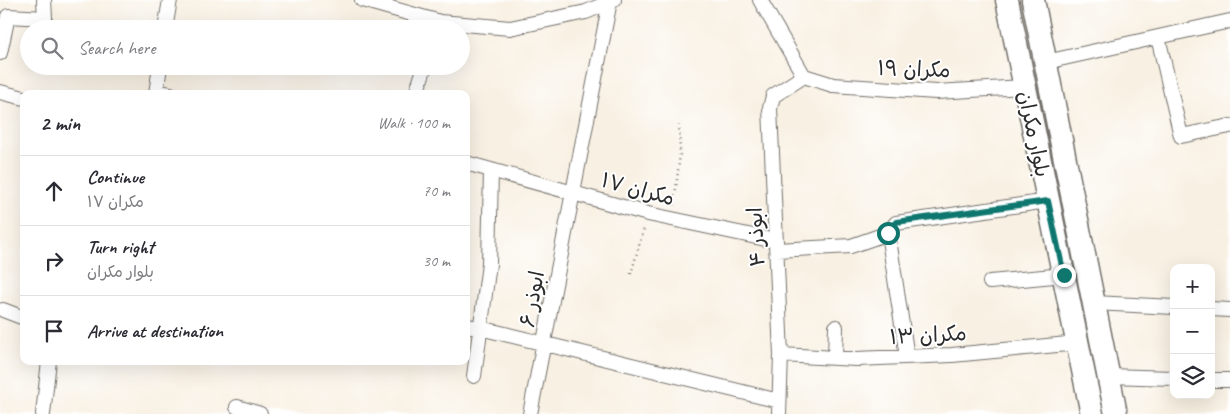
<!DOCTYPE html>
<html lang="en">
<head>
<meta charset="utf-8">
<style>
	:root { --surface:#fff; --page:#f2f2f3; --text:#2b2b33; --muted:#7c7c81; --line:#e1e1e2 }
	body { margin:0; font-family:Caveat,"Playpen Sans Arabic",sans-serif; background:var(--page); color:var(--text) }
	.controls { position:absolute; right:15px; bottom:15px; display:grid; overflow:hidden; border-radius:10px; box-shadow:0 5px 20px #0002 }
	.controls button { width:45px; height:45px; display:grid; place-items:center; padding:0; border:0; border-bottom:1px solid var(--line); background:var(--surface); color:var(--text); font:25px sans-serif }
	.stop { position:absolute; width:15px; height:15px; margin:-11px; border:4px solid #0f766e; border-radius:50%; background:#fff }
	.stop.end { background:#0f766e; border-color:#fff; box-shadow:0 1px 5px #0008 }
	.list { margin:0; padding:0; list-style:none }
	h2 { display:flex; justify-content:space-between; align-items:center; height:65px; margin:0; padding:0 20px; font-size:21px }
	h2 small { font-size:16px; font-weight:400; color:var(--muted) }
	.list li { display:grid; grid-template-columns:32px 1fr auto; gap:15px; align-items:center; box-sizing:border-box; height:70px; padding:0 20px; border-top:1px solid var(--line) }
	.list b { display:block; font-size:19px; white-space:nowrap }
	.list p { margin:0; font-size:16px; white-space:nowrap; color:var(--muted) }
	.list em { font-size:16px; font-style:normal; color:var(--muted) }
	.icon { flex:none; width:28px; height:28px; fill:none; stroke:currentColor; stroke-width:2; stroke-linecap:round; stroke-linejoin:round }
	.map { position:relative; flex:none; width:1230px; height:414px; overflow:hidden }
	.search { position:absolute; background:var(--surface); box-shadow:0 5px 20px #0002; left:20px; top:20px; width:450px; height:55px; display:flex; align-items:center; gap:12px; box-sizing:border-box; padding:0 18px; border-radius:28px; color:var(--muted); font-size:19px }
	.panel { position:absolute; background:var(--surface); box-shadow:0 5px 20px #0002; left:20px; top:90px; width:450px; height:275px; border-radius:10px }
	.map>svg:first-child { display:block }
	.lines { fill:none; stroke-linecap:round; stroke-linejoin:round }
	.street-casing { stroke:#73706b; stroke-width:16 }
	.primary-casing { stroke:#73706b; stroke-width:25 }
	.path { stroke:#73706b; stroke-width:2.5; stroke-dasharray:1 4; stroke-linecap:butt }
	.street { stroke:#fff; stroke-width:14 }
	.primary { stroke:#fff; stroke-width:22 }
	.route { stroke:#0f766e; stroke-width:6 }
	.labels { text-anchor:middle; stroke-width:4; stroke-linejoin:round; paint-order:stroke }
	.street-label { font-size:21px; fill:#2b2b2b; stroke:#fff }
</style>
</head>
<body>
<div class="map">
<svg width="1230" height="414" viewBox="0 0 1230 414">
	<rect width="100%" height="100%" fill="#fff"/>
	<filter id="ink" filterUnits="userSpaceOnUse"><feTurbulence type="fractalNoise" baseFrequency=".02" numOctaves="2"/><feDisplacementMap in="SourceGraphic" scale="10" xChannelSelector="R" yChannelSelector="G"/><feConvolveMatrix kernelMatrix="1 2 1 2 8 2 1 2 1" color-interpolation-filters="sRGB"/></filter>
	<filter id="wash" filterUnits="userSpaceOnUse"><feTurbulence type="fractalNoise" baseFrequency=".0096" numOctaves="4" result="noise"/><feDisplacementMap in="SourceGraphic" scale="20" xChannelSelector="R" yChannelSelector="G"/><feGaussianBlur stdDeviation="1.12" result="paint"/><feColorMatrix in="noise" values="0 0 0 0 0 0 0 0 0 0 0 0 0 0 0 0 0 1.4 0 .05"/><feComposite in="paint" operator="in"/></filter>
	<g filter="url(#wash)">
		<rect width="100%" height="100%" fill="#f8f0e2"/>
	</g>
	<g filter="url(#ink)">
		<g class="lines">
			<defs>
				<path id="street" d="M362 0 440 22 510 28 586 12 614 0
					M760 0 804 76
					M165 29 170 0
					M1158 37 1181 136 1230 126
					M0 53 8 16 45 18 44 0
					M1046 62 1230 21
					M804 76 833 85 936 92 1025 87
					M156 91 171 94
					M0 92 24 98
					M156 94 160 66
					M416 94 425 66
					M466 163 648 214 776 241
					M888 233 907 357
					M777 250 851 246 888 233 896 223 1048 201
					M990 282 1064 275
					M1094 303 1174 307
					M1211 309 1230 310
					M3 310 24 318
					M466 326 480 328 779 401
					M781 355 856 359 952 355 1078 343
					M835 358 836 327
					M474 376 489 264 491 170
					M1108 376 1174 378
					M1211 380H1230
					M237 407 260 414
					M43 414 49 361
					M530 414 610 1
					M779 414 781 355 770 108 773 96 804 76"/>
				<path id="primary" d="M1007 0 1092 414
					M1033 0 1116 414"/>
			</defs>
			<!-- street casing -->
			<use href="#street" class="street-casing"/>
			<!-- primary casing -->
			<use href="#primary" class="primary-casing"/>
			<!-- path -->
			<path class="path" d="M674 205 680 154 679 125
				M631 274 644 228"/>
			<!-- street -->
			<use href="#street" class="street"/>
			<!-- primary -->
			<use href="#primary" class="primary"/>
		</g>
	</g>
	<g class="lines" filter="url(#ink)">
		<!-- route -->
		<path class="route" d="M888 233 896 222 1048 201 1064 275"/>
	</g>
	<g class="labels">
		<!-- street labels -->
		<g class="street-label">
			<text transform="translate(914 69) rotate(2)" y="7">مکران ۱۹</text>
			<text transform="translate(1034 134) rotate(78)" y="7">بلوار مکران</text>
			<text transform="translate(638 189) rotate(15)" y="7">مکران ۱۷</text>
			<text transform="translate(756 237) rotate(-93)" y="7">ابوذر ۴</text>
			<text transform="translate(532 299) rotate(-79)" y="7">ابوذر ۶</text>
			<text transform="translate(928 335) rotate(-3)" y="7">مکران ۱۳</text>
		</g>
	</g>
</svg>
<div class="controls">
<button>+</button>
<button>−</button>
<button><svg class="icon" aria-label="layers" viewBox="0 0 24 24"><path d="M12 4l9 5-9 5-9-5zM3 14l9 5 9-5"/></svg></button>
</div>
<div class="stop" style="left:888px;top:233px"></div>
<div class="stop end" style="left:1064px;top:275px"></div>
<div class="search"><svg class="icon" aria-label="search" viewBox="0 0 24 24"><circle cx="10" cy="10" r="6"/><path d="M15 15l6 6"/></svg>Search here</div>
<section class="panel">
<h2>2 min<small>Walk · 100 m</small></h2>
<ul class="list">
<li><svg class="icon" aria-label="ahead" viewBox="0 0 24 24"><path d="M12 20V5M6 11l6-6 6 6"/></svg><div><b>Continue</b><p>مکران ۱۷</p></div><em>70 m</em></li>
<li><svg class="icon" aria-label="right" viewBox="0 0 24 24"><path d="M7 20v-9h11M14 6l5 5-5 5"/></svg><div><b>Turn right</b><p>بلوار مکران</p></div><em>30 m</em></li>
<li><svg class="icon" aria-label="arrive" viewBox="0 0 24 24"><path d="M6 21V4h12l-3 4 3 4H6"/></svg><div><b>Arrive at destination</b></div></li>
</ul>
</section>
</div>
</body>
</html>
